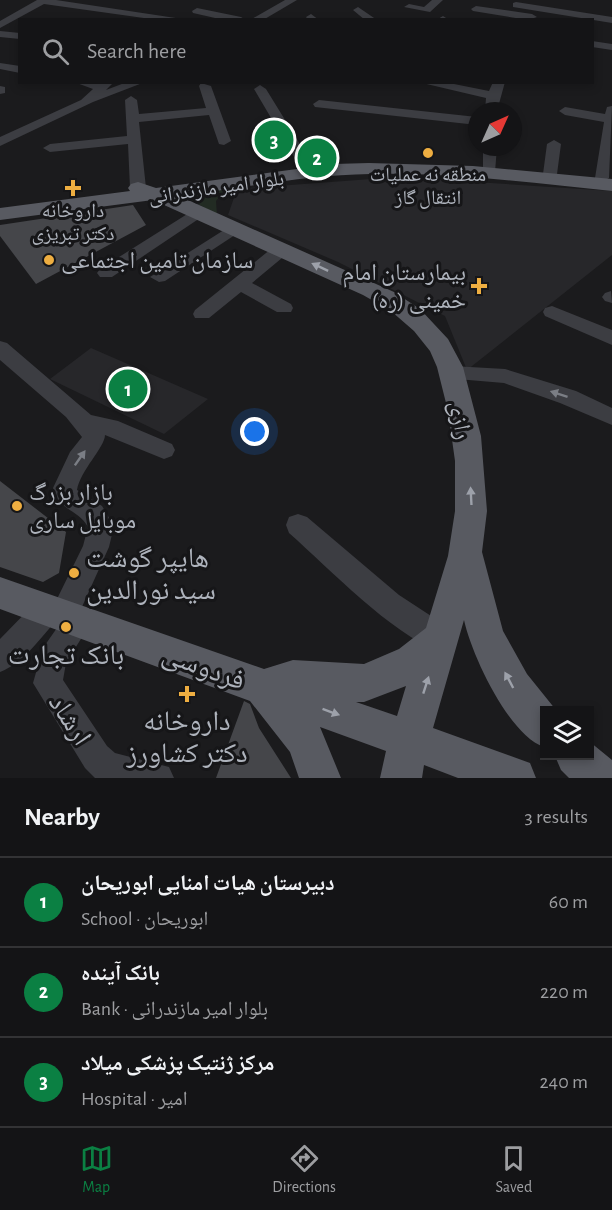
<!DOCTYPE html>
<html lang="en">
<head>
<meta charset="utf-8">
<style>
	:root { --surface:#141416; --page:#1d1d1f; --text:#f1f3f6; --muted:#9d9ea1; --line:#333335; --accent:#0b8043 }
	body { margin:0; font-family:"Alegreya Sans","Noto Naskh Arabic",sans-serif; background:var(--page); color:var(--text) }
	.controls { position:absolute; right:18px; bottom:18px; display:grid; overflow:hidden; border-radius:0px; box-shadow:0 3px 9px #0003 }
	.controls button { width:54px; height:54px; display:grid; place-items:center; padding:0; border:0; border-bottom:2px solid var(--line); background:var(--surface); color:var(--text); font:30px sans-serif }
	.compass { position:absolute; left:468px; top:102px; width:54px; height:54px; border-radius:50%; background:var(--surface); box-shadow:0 3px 9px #0003; rotate:45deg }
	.you { position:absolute; left:255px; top:432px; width:21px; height:21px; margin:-15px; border:4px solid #fff; border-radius:50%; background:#1a73e8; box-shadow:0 0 0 9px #1a73e833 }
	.badge { display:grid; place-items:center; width:39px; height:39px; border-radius:50%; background:var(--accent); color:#fff; font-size:20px; font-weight:700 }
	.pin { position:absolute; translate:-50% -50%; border:3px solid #fff; box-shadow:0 2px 6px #0006 }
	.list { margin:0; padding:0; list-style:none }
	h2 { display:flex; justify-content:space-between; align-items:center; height:78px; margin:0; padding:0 24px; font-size:26px }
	h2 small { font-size:20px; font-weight:400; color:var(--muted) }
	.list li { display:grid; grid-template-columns:39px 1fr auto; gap:18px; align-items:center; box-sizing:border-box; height:90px; padding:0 24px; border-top:2px solid var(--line) }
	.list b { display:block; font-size:22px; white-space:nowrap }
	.list p { margin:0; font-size:20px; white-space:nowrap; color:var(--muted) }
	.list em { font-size:20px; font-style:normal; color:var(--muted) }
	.icon { flex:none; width:33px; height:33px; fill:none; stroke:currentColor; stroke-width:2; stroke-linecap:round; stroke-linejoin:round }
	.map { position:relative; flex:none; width:612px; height:778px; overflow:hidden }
	.search { position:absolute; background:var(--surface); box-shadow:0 3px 9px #0003; left:18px; right:18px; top:18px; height:66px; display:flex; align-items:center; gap:15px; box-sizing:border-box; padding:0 21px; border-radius:0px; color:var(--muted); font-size:22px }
	.sheet { height:348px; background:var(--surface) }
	nav { display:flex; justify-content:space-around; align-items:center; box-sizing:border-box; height:84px; border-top:2px solid var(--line); background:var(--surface); font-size:16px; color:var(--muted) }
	nav a { display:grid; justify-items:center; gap:3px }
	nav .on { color:var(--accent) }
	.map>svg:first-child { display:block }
	.built { fill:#27272a }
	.green { fill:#222b23 }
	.building { fill:#45464a }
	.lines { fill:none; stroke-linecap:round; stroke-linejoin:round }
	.minor { fill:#3c3d42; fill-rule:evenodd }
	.major { fill:#585a61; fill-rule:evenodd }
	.oneway { fill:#9da1aa }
	.oneway2 { fill:#7b7e85 }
	.poi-dot { fill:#eeae41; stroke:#161618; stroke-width:2 }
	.labels { text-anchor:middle; stroke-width:6; stroke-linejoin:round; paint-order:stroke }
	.far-poi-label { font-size:20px; fill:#aeb3bc; stroke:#161618 }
	.far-street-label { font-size:20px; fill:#aeb3bc; stroke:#161618 }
	.poi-label { font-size:24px; fill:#aeb3bc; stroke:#161618; text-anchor:start }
	.street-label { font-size:24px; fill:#aeb3bc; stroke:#161618 }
	.near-poi-label { font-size:28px; fill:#aeb3bc; stroke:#161618 }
	.near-street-label { font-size:28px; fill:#aeb3bc; stroke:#161618 }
</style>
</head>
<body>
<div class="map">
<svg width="612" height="778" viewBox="0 0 612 778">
	<rect width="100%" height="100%" fill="#1b1b1d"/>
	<!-- built -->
	<path class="built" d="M398 177 612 191V255L467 370 445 316 338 262 228 215 237 189Z
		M91 348 208 399 164 434 50 379Z"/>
	<!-- green -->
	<path class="green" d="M227 187 216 201 217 215 181 194Z"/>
	<!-- building -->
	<path class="building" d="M133 205 146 225 36 284 0 236V225Z
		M0 481 66 532 59 573 43 582 0 567Z
		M244 701 250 704 259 728 291 778H216Z"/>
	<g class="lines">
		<!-- minor -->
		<path class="minor" d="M37 0H56L189 20H158L44 4 0 28V21Z
			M285 0H297L263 20H250Z
			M432 0H443L430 12 404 7 409 4 424 7Z
			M516 2 612 17V23L513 7V3Z
			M476 6 532 14 537 17 528 20 473 11 471 9Z
			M358 7 377 20H365L353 10Z
			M197 8 241 17 246 20H224L193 13 192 11Z
			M311 14 319 20H308L306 17Z
			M443 16 449 20 438 19Z
			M0 31 20 33V39L0 37Z
			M592 41 612 44V50L592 47Z
			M0 63 20 66V73L0 69Z
			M74 82H114L106 90 127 82H145L93 102 0 146V137L81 100 93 89Z
			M418 82H444L489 91 493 82H505L497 111H485L486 98Z
			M201 83 211 86 231 141 224 145 219 144 209 115 139 122 146 188 143 191 138 193 130 188 128 144 50 152 43 148 50 144 127 136 125 100 131 96 137 100 139 114 206 108 199 86Z
			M260 85 266 89 314 167 312 170H302L300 167 254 89Z
			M0 86 5 87V93L0 94Z
			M319 100 477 117V125L315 107 313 104Z
			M612 106 609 178 602 182 595 178 604 122 565 115 559 111 565 107 605 114 607 107Z
			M554 140 561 144 557 174 550 178 543 174 547 144Z
			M483 147H497L495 172 490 173 483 169Z
			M200 206 208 211 206 214 112 277H100L97 273 100 269Z
			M235 223 241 225 243 228 241 231 165 281 159 282 150 277Z
			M282 244 290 249 288 253 252 283 291 304 293 308 291 312H277L241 292 209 318H195L193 314 195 310 276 245Z
			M611 291 612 303 605 301 602 297 605 293Z
			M552 306 612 330V345L545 316 543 312 545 308Z
			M0 341 7 343 91 415 118 421 172 444 175 450 172 456 164 459 105 435C105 447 80 471 77 490L102 506 114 526 109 547 81 609 88 611 92 621 66 663 63 680 107 746 115 753 169 767 174 778H95L85 768 33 683 43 648 59 625 54 623C38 641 23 663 0 672V639L37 601 47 597 56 601 83 546 88 527C78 509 59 511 53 488L70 452 82 437 66 417 0 360Z
			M452 366 505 369 576 391 612 408V425L560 403 504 383 445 378 442 373 445 368Z
			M298 514 307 517 399 595 451 629 455 639 451 649 441 653C388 631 332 571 289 533L286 525 289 517Z"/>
		<!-- major -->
		<path class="major" d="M369 163 473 166 612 179V191C532 183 451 172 370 174 306 175 242 188 179 196L394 292 420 309 448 339 463 367 481 436 487 511 482 552 503 631 527 674 556 710H544V747C509 735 472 656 464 620L433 728 530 763 536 778H458L424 765 422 778H380L386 751 320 727 341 778H299L290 752 250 701 0 609V577L264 669 293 660 364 664 399 649 426 628 448 556 455 511V461L448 411 437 367 430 351 414 331 391 311 363 295 153 200 0 220V208L130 191 128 188 131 184 138 182 156 188 334 164ZM406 686 397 716 356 702H364Z
			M590 742 612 760V778H569L561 770 555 756H590Z"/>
	</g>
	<!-- one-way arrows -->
	<defs><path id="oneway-solid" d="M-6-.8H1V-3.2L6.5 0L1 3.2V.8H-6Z" transform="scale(1.5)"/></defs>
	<g class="oneway">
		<use href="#oneway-solid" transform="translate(320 267) rotate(-155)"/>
		<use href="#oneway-solid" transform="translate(471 496) rotate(-93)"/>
		<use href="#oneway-solid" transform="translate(509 680) rotate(-118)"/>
		<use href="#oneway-solid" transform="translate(426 685) rotate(-72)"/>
		<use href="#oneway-solid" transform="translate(331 712) rotate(20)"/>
	</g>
	<g class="oneway2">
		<use href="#oneway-solid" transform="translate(559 394) rotate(-162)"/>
		<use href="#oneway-solid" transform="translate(80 458) rotate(-55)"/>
	</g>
	<!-- markers -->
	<g class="poi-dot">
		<circle cx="428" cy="153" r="6"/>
		<path d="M70 179h6v6h6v6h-6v6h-6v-6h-6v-6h6z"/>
		<circle cx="49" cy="260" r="6"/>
		<path d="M476 277h6v6h6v6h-6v6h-6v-6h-6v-6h6z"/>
		<circle cx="17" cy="506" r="6"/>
		<circle cx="74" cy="573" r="6"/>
		<circle cx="66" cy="627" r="6"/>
		<path d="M184 685h6v6h6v6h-6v6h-6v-6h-6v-6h6z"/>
	</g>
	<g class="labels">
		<!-- far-poi labels -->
		<g class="far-poi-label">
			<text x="428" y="181">منطقه نه عملیات<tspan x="428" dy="23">انتقال گاز</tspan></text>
			<text x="73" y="217">داروخانه<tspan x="73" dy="23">دکتر تبریزی</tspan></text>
		</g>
		<!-- far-street labels -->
		<g class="far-street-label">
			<text transform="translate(216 187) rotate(-8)" y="7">بلوار امیر مازندرانی</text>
		</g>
		<!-- poi labels -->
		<g class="poi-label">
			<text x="61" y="268">سازمان تامین اجتماعی</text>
			<text x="466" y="280" text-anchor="end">بیمارستان امام<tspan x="466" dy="28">خمینی (ره)</tspan></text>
			<text x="29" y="500">بازار بزرگ<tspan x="29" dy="28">موبایل ساری</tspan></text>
		</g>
		<!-- street labels -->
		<g class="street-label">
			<text transform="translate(461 420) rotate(80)" y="8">رازی</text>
		</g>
		<!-- near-poi labels -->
		<g class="near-poi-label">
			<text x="86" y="567" text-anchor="start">هایپر گوشت<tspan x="86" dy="32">سید نورالدین</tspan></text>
			<text x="66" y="664">بانک تجارت</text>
			<text x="187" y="730">داروخانه<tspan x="187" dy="32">دکتر کشاورز</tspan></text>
		</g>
		<!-- near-street labels -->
		<g class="near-street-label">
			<text transform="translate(204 666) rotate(20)" y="10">فردوسی</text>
			<text transform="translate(71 719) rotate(57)" y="10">ارشاد</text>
		</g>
	</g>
</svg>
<div class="controls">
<button><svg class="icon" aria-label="layers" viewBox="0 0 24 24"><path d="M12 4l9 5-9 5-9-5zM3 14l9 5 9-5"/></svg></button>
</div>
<svg class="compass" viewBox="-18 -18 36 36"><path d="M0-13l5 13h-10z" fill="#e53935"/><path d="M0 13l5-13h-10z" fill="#9d9ea1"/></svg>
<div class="you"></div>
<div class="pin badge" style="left:128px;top:389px">1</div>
<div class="pin badge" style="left:317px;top:158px">2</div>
<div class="pin badge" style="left:274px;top:140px">3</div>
<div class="search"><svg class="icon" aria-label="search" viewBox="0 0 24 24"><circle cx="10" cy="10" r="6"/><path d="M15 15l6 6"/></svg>Search here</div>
</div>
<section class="sheet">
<h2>Nearby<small>3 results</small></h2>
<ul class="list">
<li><span class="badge">1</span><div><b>دبیرستان هیات امنایی ابوریحان</b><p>School · ابوریحان</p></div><em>60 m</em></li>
<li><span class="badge">2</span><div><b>بانک آینده</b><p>Bank · بلوار امیر مازندرانی</p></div><em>220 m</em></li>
<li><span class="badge">3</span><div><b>مرکز ژنتیک پزشکی میلاد</b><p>Hospital · امیر</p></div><em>240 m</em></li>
</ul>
</section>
<nav>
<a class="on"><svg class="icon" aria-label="map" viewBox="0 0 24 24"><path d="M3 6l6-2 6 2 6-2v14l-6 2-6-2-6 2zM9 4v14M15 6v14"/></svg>Map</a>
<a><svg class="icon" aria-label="directions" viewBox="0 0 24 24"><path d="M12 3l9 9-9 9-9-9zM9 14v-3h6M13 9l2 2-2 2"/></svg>Directions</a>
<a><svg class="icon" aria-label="saved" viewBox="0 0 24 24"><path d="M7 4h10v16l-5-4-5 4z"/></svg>Saved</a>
</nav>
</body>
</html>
